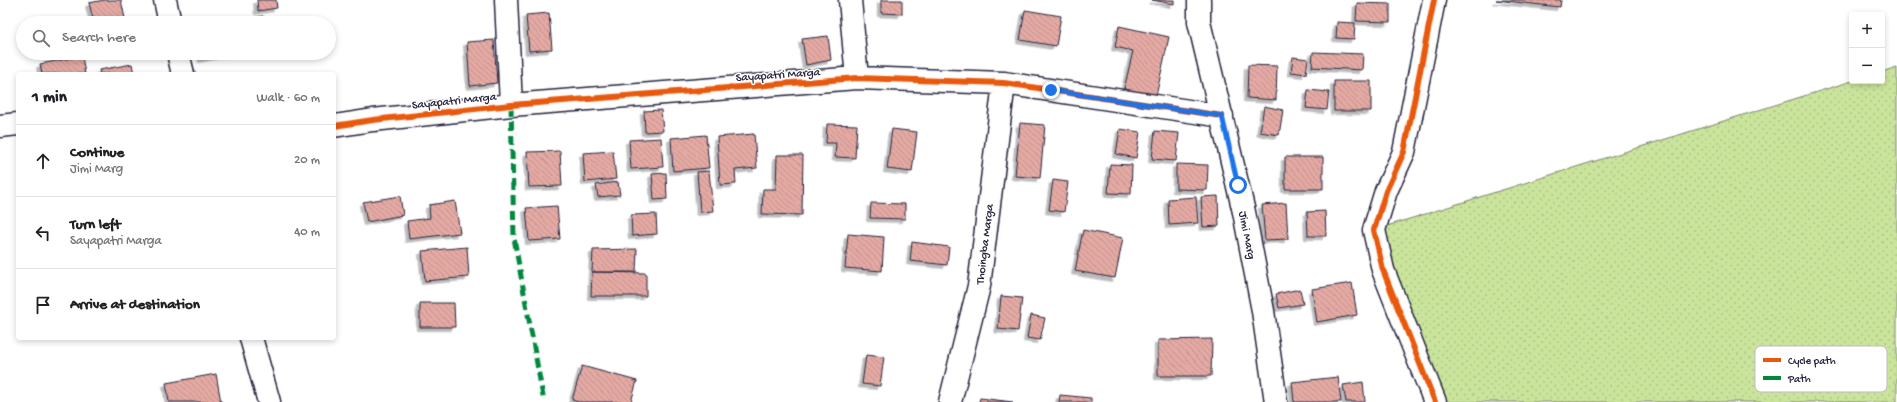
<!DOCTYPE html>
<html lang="en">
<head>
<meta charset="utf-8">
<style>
	:root { --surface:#fff; --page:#f2f2f2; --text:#202124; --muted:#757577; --line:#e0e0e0 }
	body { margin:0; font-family:"Gochi Hand",sans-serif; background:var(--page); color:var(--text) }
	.controls { position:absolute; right:12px; top:12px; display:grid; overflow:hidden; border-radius:4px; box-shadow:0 2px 6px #0003 }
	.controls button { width:36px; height:36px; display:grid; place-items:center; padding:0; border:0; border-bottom:1px solid var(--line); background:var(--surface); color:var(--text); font:20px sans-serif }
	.stop { position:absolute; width:12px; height:12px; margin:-9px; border:3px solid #1a73e8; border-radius:50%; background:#fff }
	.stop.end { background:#1a73e8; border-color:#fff; box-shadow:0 1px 4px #0008 }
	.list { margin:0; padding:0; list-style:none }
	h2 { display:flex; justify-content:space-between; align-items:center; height:52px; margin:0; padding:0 16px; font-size:17px }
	h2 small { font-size:13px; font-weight:400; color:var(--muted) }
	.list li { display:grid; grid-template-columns:26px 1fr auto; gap:12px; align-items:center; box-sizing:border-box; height:72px; padding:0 16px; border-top:1px solid var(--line) }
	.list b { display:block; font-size:15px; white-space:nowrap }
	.list p { margin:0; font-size:13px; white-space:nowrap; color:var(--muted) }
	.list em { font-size:13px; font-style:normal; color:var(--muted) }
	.icon { flex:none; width:22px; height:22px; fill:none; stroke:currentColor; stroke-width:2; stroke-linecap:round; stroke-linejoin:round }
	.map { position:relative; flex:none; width:1897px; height:402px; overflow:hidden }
	.search { position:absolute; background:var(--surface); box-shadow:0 2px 6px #0003; left:16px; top:16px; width:320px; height:44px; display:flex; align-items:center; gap:10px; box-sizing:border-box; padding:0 14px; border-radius:22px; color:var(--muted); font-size:15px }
	.panel { position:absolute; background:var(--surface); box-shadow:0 2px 6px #0003; left:16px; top:72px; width:320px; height:268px; border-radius:4px }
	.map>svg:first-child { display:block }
	.grass { fill:url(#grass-dots); stroke:#76836b }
	.building { fill:url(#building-back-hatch); stroke:#22223b; filter:url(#shadow) }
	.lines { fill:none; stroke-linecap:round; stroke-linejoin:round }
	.street-casing { stroke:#22223b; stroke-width:25 }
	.street { stroke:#fff; stroke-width:22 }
	.quiet { stroke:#00873e; stroke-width:5; stroke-dasharray:10 5; stroke-linecap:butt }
	.cycleway-casing { stroke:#fff; stroke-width:8 }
	.cycleway { stroke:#e8590c; stroke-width:6 }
	.route { stroke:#1a73e8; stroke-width:5 }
	.labels { text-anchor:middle; stroke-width:3; stroke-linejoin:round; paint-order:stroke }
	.street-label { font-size:12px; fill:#22223b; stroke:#fff }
	.key { fill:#fff; stroke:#bdbdc4; stroke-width:1 }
	.key-label { font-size:11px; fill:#22223b }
</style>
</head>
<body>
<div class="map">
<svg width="1897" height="402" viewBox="0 0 1897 402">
	<defs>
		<pattern id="grass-dots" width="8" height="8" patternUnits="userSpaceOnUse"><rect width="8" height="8" fill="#cae49b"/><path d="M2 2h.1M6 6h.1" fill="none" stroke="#adc386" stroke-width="1.8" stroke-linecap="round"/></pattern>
		<pattern id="building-back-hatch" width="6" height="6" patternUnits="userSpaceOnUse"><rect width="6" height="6" fill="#e4a9a3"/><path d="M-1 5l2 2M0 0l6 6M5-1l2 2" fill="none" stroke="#c3918d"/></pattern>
		<filter id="shadow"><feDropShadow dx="-3.5" dy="3.5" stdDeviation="0" flood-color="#0004"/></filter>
	</defs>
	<rect width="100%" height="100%" fill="#fff"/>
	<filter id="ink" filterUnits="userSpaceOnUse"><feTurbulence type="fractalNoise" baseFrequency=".025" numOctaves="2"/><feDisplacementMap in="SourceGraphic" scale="8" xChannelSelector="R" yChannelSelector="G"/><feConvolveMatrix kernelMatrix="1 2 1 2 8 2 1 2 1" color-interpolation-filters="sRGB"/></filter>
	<g filter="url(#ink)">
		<!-- grass -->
		<path class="grass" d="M1897 67V402H1435L1374 230 1852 81H1882V72Z"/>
		<!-- building -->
		<path class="building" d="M104 0H121L126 23H94L89 3Z
			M257 0H276L277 8 258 11Z
			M881 0H902V14L881 13Z
			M1152 0H1174V4Z
			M1496 0H1561L1560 7Z
			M1357 3 1390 4V22L1356 21Z
			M1025 10 1061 16 1056 46 1020 40Z
			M549 13 552 49 529 51 526 15Z
			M263 16 264 23 225 22Z
			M1337 22 1355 23 1354 39 1336 38Z
			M1119 26 1169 37 1156 96 1124 89 1133 51 1115 47Z
			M828 36 831 60 806 65 802 39Z
			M494 40 497 83 470 86 467 42Z
			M1313 52 1363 54 1362 70 1312 67Z
			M201 53H235L202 59Z
			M82 56 85 74H42L40 64Z
			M1293 57 1308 59 1306 74 1291 72Z
			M132 64 134 74H100L99 70Z
			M1248 65 1277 66 1276 100 1247 98Z
			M1334 81H1371V111H1334Z
			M1308 90 1329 92 1327 110 1306 108Z
			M1264 106 1283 110 1279 135 1260 132Z
			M661 110 663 131 645 132 644 111Z
			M1020 123 1045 125 1040 178 1015 176Z
			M827 124 857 125 855 158 835 157 836 143H826Z
			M892 129 917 132 912 172 887 169Z
			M1120 129 1140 132 1136 158 1116 154Z
			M1155 131 1179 133 1176 161 1152 159Z
			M754 134 757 168 735 170 736 184 720 185 717 137Z
			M706 135 709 168 673 171 671 138Z
			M661 138 663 167 631 169 629 140Z
			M560 151 562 186 529 187 527 152Z
			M613 151 616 179 585 182 583 153Z
			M777 155H803L802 215 762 214 763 189H776Z
			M1285 157H1323V189H1285Z
			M1110 164 1132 165 1131 194 1108 193Z
			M1176 164 1208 165 1207 190 1176 189Z
			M709 171 713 211 700 212 697 172Z
			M666 173 667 199 654 200 652 174Z
			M1053 180 1068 182 1064 212 1049 210Z
			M618 182 620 195 598 197 596 185Z
			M400 196 403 215 367 222 363 202Z
			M1218 196 1219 226 1203 227 1201 197Z
			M1196 197 1198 223 1169 225 1168 199Z
			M455 201 460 233 409 239 407 221 430 218 429 205Z
			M871 203 905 204V219L870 218Z
			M1286 203 1288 239 1265 240 1262 205Z
			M557 206 560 239 529 241 526 208Z
			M1325 211 1326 236H1308L1307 212Z
			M656 214 657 234 632 236 631 215Z
			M1083 230 1123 238 1115 278 1075 271Z
			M848 234 884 237 882 271 845 268Z
			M912 242 949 247 947 265 910 261Z
			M467 247 469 277 425 281 422 251Z
			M637 249 636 272H592L593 250Z
			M592 272 646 273V296H591Z
			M1352 283 1357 315 1317 322 1312 289Z
			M1300 289 1303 304 1279 308 1276 294Z
			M1001 296 1022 298 1018 331 998 329Z
			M420 303H454L455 327H420Z
			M1031 315 1045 318 1040 340 1027 338Z
			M1212 339 1211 376H1158V340Z
			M866 355 884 357 880 386 862 384Z
			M582 366 637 381 631 402H579L572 400Z
			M216 374 221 402H169L166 383Z
			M1338 377 1341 402H1294L1292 382Z
			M1363 382 1365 402H1346L1343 385Z
			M1060 395 1091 398V402H1059Z
			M980 398 1013 402H979Z"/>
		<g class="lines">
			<defs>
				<path id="street" d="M165 0 170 23
					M506 0 511 105
					M850 0 857 78
					M1199 0V22L1244 212 1263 311 1276 402
					M1434 0 1404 152 1386 191 1374 230 1383 270 1435 402
					M178 53 183 74
					M0 126 18 124
					M334 126 373 120 511 105 857 78 1004 83 1222 116
					M251 338 269 402
					M950 402 979 286 1004 83"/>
			</defs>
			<!-- street casing -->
			<use href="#street" class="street-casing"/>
			<!-- street -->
			<use href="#street" class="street"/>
			<!-- quiet -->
			<path class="quiet" d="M511 105 514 238 544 402"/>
			<defs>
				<path id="cycleway" d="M1434 0 1404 152 1386 191 1374 230 1383 270 1435 402
					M334 126 373 120 511 105 857 78 1004 83 1222 116"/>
			</defs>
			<!-- cycleway casing -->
			<use href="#cycleway" class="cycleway-casing"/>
			<!-- cycleway -->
			<use href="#cycleway" class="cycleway"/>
		</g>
	</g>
	<g class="lines" filter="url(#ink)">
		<!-- route -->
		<path class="route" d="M1051 90 1222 116 1238 185"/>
	</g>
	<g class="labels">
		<!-- street labels -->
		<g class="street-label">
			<text transform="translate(778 74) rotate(-4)" y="4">Sayapatri Marga</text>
			<text transform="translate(454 100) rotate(-6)" y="4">Sayapatri Marga</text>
			<text transform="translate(1248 235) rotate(79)" y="4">Jimi Marg</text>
			<text transform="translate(984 244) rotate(-83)" y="4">Thoingba Marga</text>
		</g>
	</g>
	<!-- legend -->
	<rect x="1755" y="346" width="132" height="46" rx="6" class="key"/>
	<rect x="1763" y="358" width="18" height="4" fill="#e8590c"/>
	<rect x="1763" y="376" width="18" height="4" fill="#00873e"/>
	<g class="key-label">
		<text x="1788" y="364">Cycle path</text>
		<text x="1788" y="382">Path</text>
	</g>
</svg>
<div class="controls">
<button>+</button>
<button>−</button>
</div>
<div class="stop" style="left:1238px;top:185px"></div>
<div class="stop end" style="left:1051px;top:90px"></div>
<div class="search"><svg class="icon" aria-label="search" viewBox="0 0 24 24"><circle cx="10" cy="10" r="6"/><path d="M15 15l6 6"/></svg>Search here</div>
<section class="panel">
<h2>1 min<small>Walk · 60 m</small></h2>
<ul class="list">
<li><svg class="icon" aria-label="ahead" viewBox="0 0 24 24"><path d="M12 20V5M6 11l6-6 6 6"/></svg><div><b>Continue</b><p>Jimi Marg</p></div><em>20 m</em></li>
<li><svg class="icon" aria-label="left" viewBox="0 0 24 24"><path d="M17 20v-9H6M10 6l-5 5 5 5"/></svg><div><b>Turn left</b><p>Sayapatri Marga</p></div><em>40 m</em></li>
<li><svg class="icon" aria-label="arrive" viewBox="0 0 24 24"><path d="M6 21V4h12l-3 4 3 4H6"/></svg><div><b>Arrive at destination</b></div></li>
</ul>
</section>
</div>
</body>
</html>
